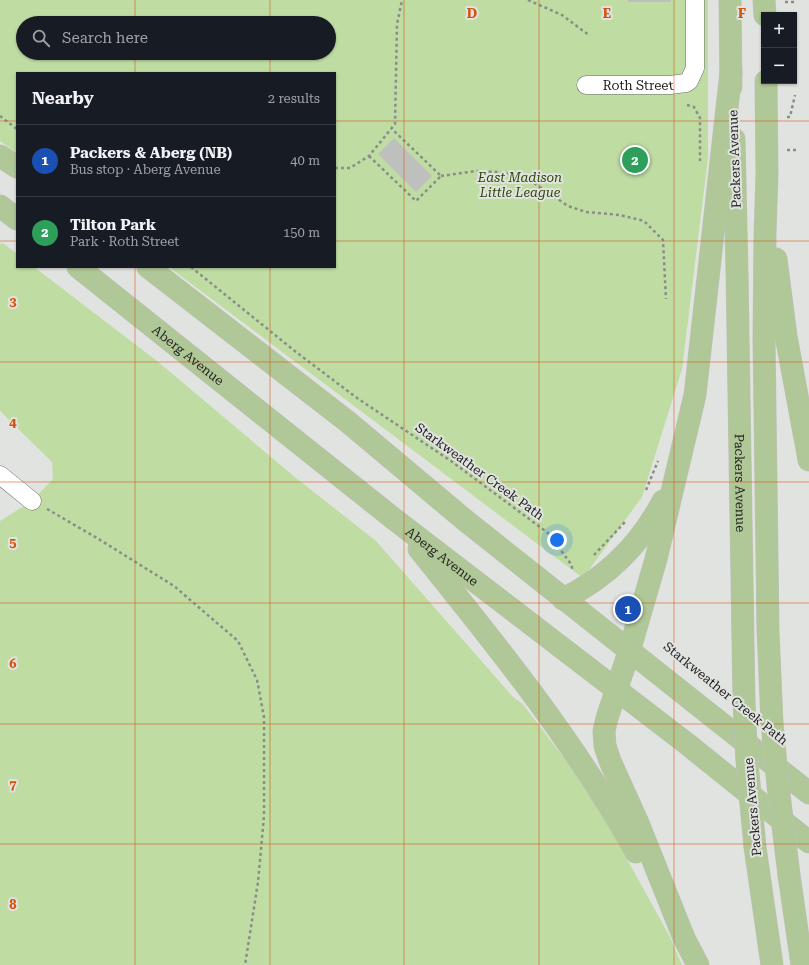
<!DOCTYPE html>
<html lang="en">
<head>
<meta charset="utf-8">
<style>
	:root { --surface:#171b24; --page:#20242c; --text:#f1f3f6; --muted:#9ea1a6; --line:#363941; --accent:#af3990 }
	body { margin:0; font-family:"Roboto Serif",serif; background:var(--page); color:var(--text) }
	.controls { position:absolute; right:12px; top:12px; display:grid; overflow:hidden; border-radius:0px; box-shadow:0 1px 3px #0004 }
	.controls button { width:36px; height:36px; display:grid; place-items:center; padding:0; border:0; border-bottom:1px solid var(--line); background:var(--surface); color:var(--text); font:20px sans-serif }
	.you { position:absolute; left:557px; top:540px; width:14px; height:14px; margin:-10px; border:3px solid #fff; border-radius:50%; background:#1a73e8; box-shadow:0 0 0 6px #1a73e833 }
	.badge { display:grid; place-items:center; width:26px; height:26px; border-radius:50%; background:var(--accent); color:#fff; font-size:13px; font-weight:700 }
	.pin { position:absolute; translate:-50% -50%; border:2px solid #fff; box-shadow:0 1px 4px #0006 }
	.list { margin:0; padding:0; list-style:none }
	h2 { display:flex; justify-content:space-between; align-items:center; height:52px; margin:0; padding:0 16px; font-size:17px }
	h2 small { font-size:13px; font-weight:400; color:var(--muted) }
	.list li { display:grid; grid-template-columns:26px 1fr auto; gap:12px; align-items:center; box-sizing:border-box; height:72px; padding:0 16px; border-top:1px solid var(--line) }
	.list b { display:block; font-size:15px; white-space:nowrap }
	.list p { margin:0; font-size:13px; white-space:nowrap; color:var(--muted) }
	.list em { font-size:13px; font-style:normal; color:var(--muted) }
	.icon { flex:none; width:22px; height:22px; fill:none; stroke:currentColor; stroke-width:2; stroke-linecap:round; stroke-linejoin:round }
	.map { position:relative; flex:none; width:809px; height:965px; overflow:hidden }
	.search { position:absolute; background:var(--surface); box-shadow:0 1px 3px #0004; left:16px; top:16px; width:320px; height:44px; display:flex; align-items:center; gap:10px; box-sizing:border-box; padding:0 14px; border-radius:22px; color:var(--muted); font-size:15px }
	.panel { position:absolute; background:var(--surface); box-shadow:0 1px 3px #0004; left:16px; top:72px; width:320px; height:196px; border-radius:0px }
	.map>svg:first-child { display:block }
	.green { fill:#bfdca3; fill-rule:evenodd }
	.building { fill:#bec0bd }
	.lines { fill:none; stroke-linecap:round; stroke-linejoin:round }
	.street-casing { stroke:#696b68; stroke-width:19 }
	.primary-casing { stroke:#c1c1c1; stroke-width:23 }
	.path { stroke:#8b8d8a; stroke-width:2.5; stroke-dasharray:3 3; stroke-linecap:butt }
	.street { stroke:#fff; stroke-width:18 }
	.primary { stroke:#b0c797; stroke-width:22 }
	.primary-bridge-casing { stroke:#c1c1c1; stroke-width:23; stroke-linecap:butt }
	.primary-bridge { stroke:#b0c797; stroke-width:22 }
	.grid { fill:none; stroke:#d4540e; stroke-width:1; stroke-opacity:0.55 }
	.labels { text-anchor:middle; stroke-width:4; stroke-linejoin:round; paint-order:stroke }
	.street-label { font-size:13px; fill:#222321; stroke:#e1e3e0 }
	.park-label { font-size:13px; font-style:italic; fill:#2d4706; stroke:#e1e3e0 }
	.grid-label { font-size:13px; text-anchor:middle; font-weight:bold; fill:#d4540e; stroke:#e1e3e0; stroke-width:4; stroke-linejoin:round; paint-order:stroke }
</style>
</head>
<body>
<div class="map">
<svg width="809" height="965" viewBox="0 0 809 965">
	<rect width="100%" height="100%" fill="#e1e3e0"/>
	<!-- green -->
	<path class="green" d="M0 0H708V158L682 369 642 497 583 578 169 267H335V73H17V153L0 141ZM23 23H329V53H23Z
		M3 243 17 254V267H34L157 361 296 478 376 541 514 698 522 703 590 792 670 937 682 965H0V521L32 501 53 479 52 462 0 411V244Z"/>
	<!-- building -->
	<path class="building" d="M628 0H671V2H628Z
		M394 138 432 176 416 192 378 154Z"/>
	<g class="lines">
		<defs>
			<g id="street">
				<path id="s1" d="M586 85H670L686 83 689 81 695 68V0"/>
				<path d="M0 475 32 501"/>
			</g>
			<g id="primary">
				<path d="M730 0 731 87"/>
				<path d="M764 0 765 15"/>
				<path d="M766 81 767 173 765 235 764 338 768 630 772 723"/>
				<path id="s2" d="M734 139 737 272 744 703"/>
				<path d="M0 156 17 167"/>
				<path d="M0 206 17 219"/>
				<path d="M776 259 786 336 809 460"/>
				<path id="s3" d="M78 267 394 519 686 743 809 842"/>
				<path d="M148 267 348 422 466 521 809 793"/>
				<path d="M419 549C497 646 576 743 636 852"/>
				<path d="M563 599C608 577 640 545 663 501"/>
				<path d="M755 847 772 965"/>
				<path d="M789 875 802 965"/>
				<path d="M698 965 684 938 638 823 610 761 605 746 604 731 607 718 629 652 656 559 695 395 731 72"/>
			</g>
		</defs>
		<!-- street casing -->
		<use href="#street" class="street-casing"/>
		<!-- primary casing -->
		<use href="#primary" class="primary-casing"/>
		<!-- path -->
		<path class="path" d="M528 0 562 15 590 36
			M785 2H794
			M794 70H795V48
			M687 105 694 107 700 118V161
			M0 116 17 129
			M787 117H790L795 95
			M787 150H796
			M369 156 416 201 441 176 392 129
			M335 168H350L369 156 395 124 397 24 402 0
			M441 176 476 171 499 172 522 175 568 206 586 212 620 215 644 221 663 240 666 299
			M191 267 296 352 357 398 451 461 548 533 571 564 573 571
			M646 490 658 461
			M47 509 97 538 174 586 238 641 257 680 264 717V816L258 882 245 965
			M594 555 625 522"/>
		<!-- street -->
		<use href="#street" class="street"/>
		<!-- primary -->
		<use href="#primary" class="primary"/>
		<defs>
			<path id="primary-bridge" d="M744 703 747 762 755 847
				M772 723 778 786 789 875"/>
		</defs>
		<!-- primary-bridge casing -->
		<use href="#primary-bridge" class="primary-bridge-casing"/>
		<!-- primary-bridge -->
		<use href="#primary-bridge" class="primary-bridge"/>
	</g>
	<!-- grid -->
	<path class="grid" d="M135 0V23M270 0V23M404 0V965M539 0V965M674 0V965M135 53V73M270 53V73M0 121H17M335 121H809M0 241H17M335 241H809M135 267V965M270 267V965M0 362H809M0 482H809M0 603H809M0 724H809M0 844H809"/>
	<g class="labels">
		<!-- street labels -->
		<g class="street-label">
			<text dy="5" stroke="none"><textPath href="#s1" startOffset="52">Roth Street</textPath></text>
			<text transform="translate(734 159) rotate(-92)" y="5">Packers Avenue</text>
			<text dy="5" stroke="none"><textPath href="#s3" startOffset="141">Aberg Avenue</textPath></text>
			<text transform="translate(480 471) rotate(36)" y="5">Starkweather Creek Path</text>
			<text dy="5" stroke="none"><textPath href="#s2" startOffset="344">Packers Avenue</textPath></text>
			<text dy="5" stroke="none"><textPath href="#s3" startOffset="465">Aberg Avenue</textPath></text>
			<text transform="translate(726 693) rotate(39)" y="5">Starkweather Creek Path</text>
			<text transform="translate(752 807) rotate(-95)" y="5">Packers Avenue</text>
		</g>
		<!-- park labels -->
		<g class="park-label">
			<text x="520" y="182">East Madison<tspan x="520" dy="15">Little League</tspan></text>
		</g>
	</g>
	<g class="grid-label">
		<text x="472" y="18">D</text>
		<text x="607" y="18">E</text>
		<text x="742" y="18">F</text>
		<text x="13" y="306">3</text>
		<text x="13" y="427">4</text>
		<text x="13" y="547">5</text>
		<text x="13" y="668">6</text>
		<text x="13" y="789">7</text>
		<text x="13" y="909">8</text>
	</g>
</svg>
<div class="controls">
<button>+</button>
<button>−</button>
</div>
<div class="you"></div>
<div class="pin badge" style="left:628px;top:609px;background:#1a4fb4">1</div>
<div class="pin badge" style="left:635px;top:160px;background:#2e9e5b">2</div>
<div class="search"><svg class="icon" aria-label="search" viewBox="0 0 24 24"><circle cx="10" cy="10" r="6"/><path d="M15 15l6 6"/></svg>Search here</div>
<section class="panel">
<h2>Nearby<small>2 results</small></h2>
<ul class="list">
<li><span class="badge" style="background:#1a4fb4">1</span><div><b>Packers &amp; Aberg (NB)</b><p>Bus stop · Aberg Avenue</p></div><em>40 m</em></li>
<li><span class="badge" style="background:#2e9e5b">2</span><div><b>Tilton Park</b><p>Park · Roth Street</p></div><em>150 m</em></li>
</ul>
</section>
</div>
</body>
</html>
